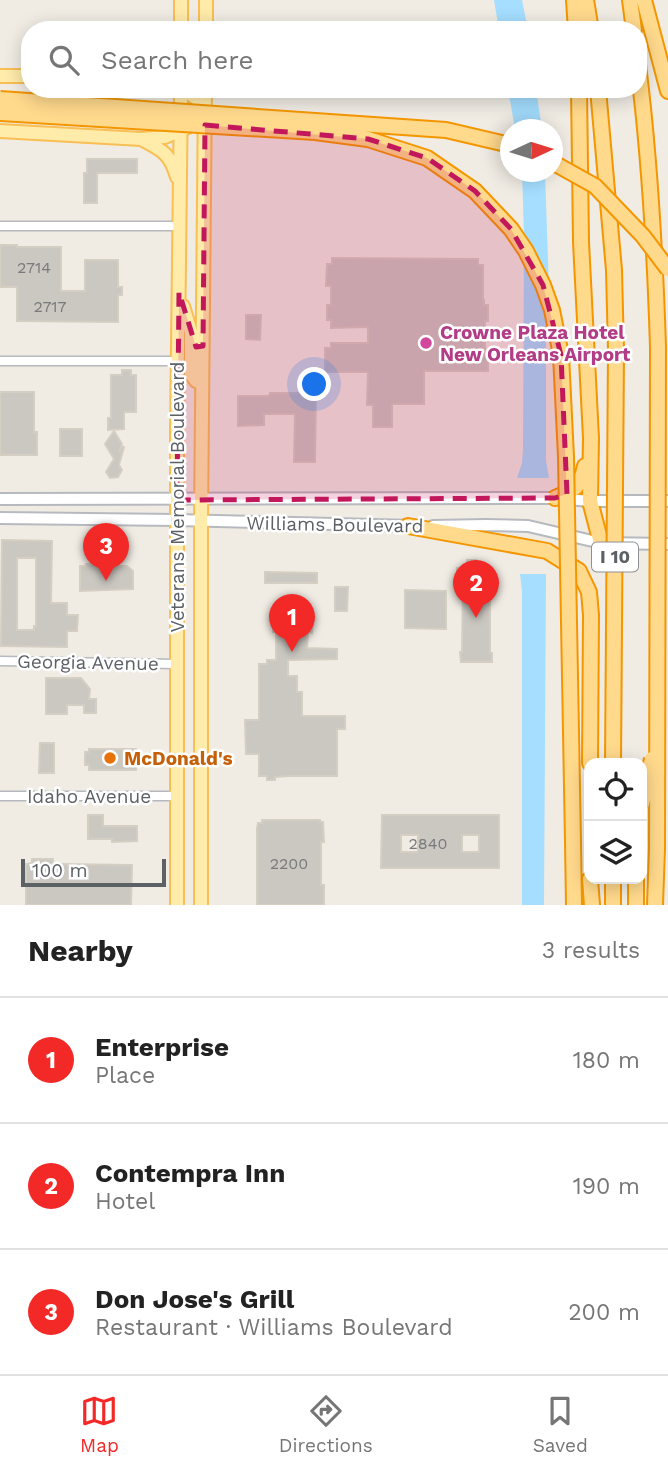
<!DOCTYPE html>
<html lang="en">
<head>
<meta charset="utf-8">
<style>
	:root { --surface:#fff; --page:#f6f6f6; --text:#222; --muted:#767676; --line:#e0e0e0; --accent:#f32928 }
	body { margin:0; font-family:"Work Sans",sans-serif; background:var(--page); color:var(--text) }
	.controls { position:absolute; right:21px; bottom:21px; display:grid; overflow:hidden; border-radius:14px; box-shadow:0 4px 18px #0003 }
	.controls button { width:63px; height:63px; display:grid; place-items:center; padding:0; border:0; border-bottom:2px solid var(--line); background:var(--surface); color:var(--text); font:35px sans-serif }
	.compass { position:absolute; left:500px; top:119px; width:63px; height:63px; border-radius:50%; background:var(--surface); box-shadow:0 4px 18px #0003; rotate:86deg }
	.scale { position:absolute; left:21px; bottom:18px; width:145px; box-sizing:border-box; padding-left:7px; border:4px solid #5c6166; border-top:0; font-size:19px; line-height:24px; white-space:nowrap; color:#5c6166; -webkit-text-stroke:5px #fff; paint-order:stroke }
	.you { position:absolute; left:315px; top:385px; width:24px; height:24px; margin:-18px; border:5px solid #fff; border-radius:50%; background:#1a73e8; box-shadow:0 0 0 10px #1a73e833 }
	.badge { display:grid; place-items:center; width:46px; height:46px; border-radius:50%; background:var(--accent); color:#fff; font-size:23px; font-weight:700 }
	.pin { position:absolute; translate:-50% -58px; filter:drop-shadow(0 2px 4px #0008) }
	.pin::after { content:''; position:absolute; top:37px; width:24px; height:21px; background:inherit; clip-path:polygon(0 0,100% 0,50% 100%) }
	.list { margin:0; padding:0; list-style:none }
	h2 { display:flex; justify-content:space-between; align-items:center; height:91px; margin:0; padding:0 28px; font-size:30px }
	h2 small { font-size:23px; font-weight:400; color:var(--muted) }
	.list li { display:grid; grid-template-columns:46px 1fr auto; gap:21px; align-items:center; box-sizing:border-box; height:126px; padding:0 28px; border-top:2px solid var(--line) }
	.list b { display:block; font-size:26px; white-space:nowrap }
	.list p { margin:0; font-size:23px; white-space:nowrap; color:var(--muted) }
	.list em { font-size:23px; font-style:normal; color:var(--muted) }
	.icon { flex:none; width:38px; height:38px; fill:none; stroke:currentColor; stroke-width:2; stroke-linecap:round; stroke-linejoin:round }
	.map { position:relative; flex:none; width:668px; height:905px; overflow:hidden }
	.search { position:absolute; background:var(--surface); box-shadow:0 4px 18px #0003; left:21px; right:21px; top:21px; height:77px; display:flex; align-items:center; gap:18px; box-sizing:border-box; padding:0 24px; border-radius:28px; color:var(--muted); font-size:26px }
	.sheet { height:469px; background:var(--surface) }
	nav { display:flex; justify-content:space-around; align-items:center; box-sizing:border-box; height:98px; border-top:2px solid var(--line); background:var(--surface); font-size:19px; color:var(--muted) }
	nav a { display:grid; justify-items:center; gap:4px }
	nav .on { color:var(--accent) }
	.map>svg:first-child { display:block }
	.water { fill:#a5deff }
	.building { fill:#cbc7c1; stroke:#d5cec2; stroke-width:2; fill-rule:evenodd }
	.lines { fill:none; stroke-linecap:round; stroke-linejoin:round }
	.minor-casing { stroke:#b5b8bc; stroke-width:11 }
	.secondary-casing { stroke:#b6babf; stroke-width:14 }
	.primary-casing { stroke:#f9bf54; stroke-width:16 }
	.motorway-casing { stroke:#f49600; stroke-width:18 }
	.minor { stroke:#fff; stroke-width:8 }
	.secondary { stroke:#fff; stroke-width:10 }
	.primary { stroke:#ffebaa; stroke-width:12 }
	.motorway { stroke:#ffd98c; stroke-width:14 }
	.motorway-bridge-casing { stroke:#f49600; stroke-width:18; stroke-linecap:butt }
	.motorway-bridge { stroke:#ffd98c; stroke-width:14 }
	.marked { fill:#c2185b; fill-opacity:0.2; stroke:#c2185b; stroke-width:5; stroke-dasharray:14 9; stroke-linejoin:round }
	.hotel-dot { fill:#d1479c; stroke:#fff; stroke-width:2.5 }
	.food-dot { fill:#e8710a; stroke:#fff; stroke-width:2.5 }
	.labels { text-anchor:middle; stroke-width:5; stroke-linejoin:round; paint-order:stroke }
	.number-label { font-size:16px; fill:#787a7d }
	.shield { fill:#fff; stroke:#8d9094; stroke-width:2 }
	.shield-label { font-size:18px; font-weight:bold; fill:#5c6166 }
	.hotel-label { font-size:19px; font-weight:bold; fill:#b23c85; stroke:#fff; text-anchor:start }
	.street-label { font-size:19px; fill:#5c6166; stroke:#fff }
	.food-label { font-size:19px; font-weight:bold; fill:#c56008; stroke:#fff; text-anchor:start }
</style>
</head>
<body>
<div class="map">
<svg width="668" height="905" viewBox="0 0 668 905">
	<rect width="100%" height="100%" fill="#f0ece4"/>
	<!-- water -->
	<path class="water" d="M494 0H522L528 30H499Z
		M508 89H536L542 129H515Z
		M522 172H545L549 289 546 327V461L549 478H517L522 463 523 449 524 235Z
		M520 574H546L544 905H522V591Z"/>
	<!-- building -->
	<path class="building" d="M87 159H137V173H97V203H84V173H87Z
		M0 245H17V247H61V291H85V260H118V287H122V295H118V322L17 321V287H0Z
		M332 258 478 259V265H483V300H484V305H488V321H485V350L488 349V371H424V404H392V427H373V405H367L368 372H325V348H331V343H368V327L331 328V320H327V305H331V286H326L327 264H332Z
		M246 315H261L260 340 246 339Z
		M122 370H131V375H136V412H124V429L108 430V418H111V375H122Z
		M0 392H34V432H37V455H0Z
		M270 393H316L315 462H294L295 414H264V425L238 426V396H269Z
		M60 429H82V456H60Z
		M114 431 122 444 119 452 122 446 124 447 119 465 122 470 118 477 110 478 106 472 114 459 105 444Z
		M2 540 52 541 51 603H67V615H78L77 631H67V647L1 646ZM17 558H36V626H34V630H17Z
		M467 560H476V568H478L482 579 490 580V653H492V662H461L460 652H462L463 580H457V568H467Z
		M86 564H106L109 566H127L133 571V589L80 591V566H86Z
		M265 572 317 573V583H265Z
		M335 587H348L347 611H335Z
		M405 590 446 591V629L405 628Z
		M281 608H304V611H313L312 633 308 632 307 648 337 649V659L288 660V676H297V692H302V716H345V729H337V776H289L275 777V780H267V776H259V754H246L245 720H259V664H267V660H276V632H273L274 610H281Z
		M46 678H81L90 689 89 699H96V713H84V705H67V714H46Z
		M40 743H54V773H39Z
		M89 749H136V770H89V765H85V752H89Z
		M88 815H103V826H137V841L112 842V839H88Z
		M382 815H499V868H381ZM401 835H418V852H401ZM462 835H479V852H462Z
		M262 820H320V822H323L324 842H321V885H324V905H257V828L258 823H262Z
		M32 859H53V864H57L132 865 131 905H26V864L32 863Z"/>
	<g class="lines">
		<defs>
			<path id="minor" d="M0 226H181
				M0 361H178
				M0 661 177 664
				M0 796H177"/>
			<path id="secondary" d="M0 499 555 498 590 501H668
				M0 518 177 520 414 526
				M433 526 486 525 528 526 601 543 668 544"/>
			<path id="primary" d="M181 30V0
				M206 30V0
				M0 76H30
				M0 131 141 139 165 137 186 128
				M141 139C162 150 170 153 177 177
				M183 306 191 332V374L196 381 202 383
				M177 905V431L181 89 193 96 205 106
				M201 905V521L205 89"/>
			<path id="motorway" d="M574 0 576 30
				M586 0 591 30
				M630 0 634 30
				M644 0 668 91
				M638 65C650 159 655 253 658 347
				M579 89 581 242 591 438 590 501 601 543
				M598 89 614 270 616 351
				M555 498C575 490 580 488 585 466
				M408 526 547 551 579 571 589 592 591 615 590 763
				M573 842 574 905
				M590 879 592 905
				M613 905V879
				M636 905V879
				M655 905 657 849"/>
		</defs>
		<!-- minor casing -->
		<use href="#minor" class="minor-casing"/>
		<!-- secondary casing -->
		<use href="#secondary" class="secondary-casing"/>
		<!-- primary casing -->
		<use href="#primary" class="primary-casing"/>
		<!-- motorway casing -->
		<use href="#motorway" class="motorway-casing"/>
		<!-- minor -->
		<use href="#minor" class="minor"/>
		<!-- secondary -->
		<use href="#secondary" class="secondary"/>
		<!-- primary -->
		<use href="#primary" class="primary"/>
		<!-- motorway -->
		<use href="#motorway" class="motorway"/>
		<defs>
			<path id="motorway-bridge" d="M0 99 446 130 510 145
				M0 113 315 132 368 139 427 158 475 191 511 229 526 251 543 285 552 310 561 355 566 457 573 842
				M552 162 595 186 643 236 668 269
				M613 763 616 351
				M642 804 652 759
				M657 849 658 347"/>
		</defs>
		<!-- motorway-bridge casing -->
		<use href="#motorway-bridge" class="motorway-bridge-casing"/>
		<!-- motorway-bridge -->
		<use href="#motorway-bridge" class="motorway-bridge"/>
	</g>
	<!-- marked area -->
	<path class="marked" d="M205 125 368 139 427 158 475 191 511 229 543 285 561 355 567 494 555 498 177 500 179 292 196 347 203 346Z"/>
	<!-- markers -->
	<circle class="hotel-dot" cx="426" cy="343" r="7"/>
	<circle class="food-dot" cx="110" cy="758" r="7"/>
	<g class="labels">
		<!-- number labels -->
		<g class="number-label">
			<text x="34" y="273">2714</text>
			<text x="50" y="312">2717</text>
			<text x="428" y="849">2840</text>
			<text x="289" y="869">2200</text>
		</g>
		<!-- shield labels -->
		<rect class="shield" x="592" y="542.5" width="46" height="29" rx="5"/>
		<g class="shield-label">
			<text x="615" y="563">I 10</text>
		</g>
		<!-- hotel labels -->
		<g class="hotel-label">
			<text x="440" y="339">Crowne Plaza Hotel<tspan x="440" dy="22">New Orleans Airport</tspan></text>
		</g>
		<!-- street labels -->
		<g class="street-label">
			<text transform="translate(177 497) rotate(-90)" y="7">Veterans Memorial Boulevard</text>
			<text transform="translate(335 524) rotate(1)" y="7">Williams Boulevard</text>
			<text transform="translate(88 662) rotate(1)" y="7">Georgia Avenue</text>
			<text x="89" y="803">Idaho Avenue</text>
		</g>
		<!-- food labels -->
		<g class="food-label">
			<text x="124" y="765">McDonald's</text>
		</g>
	</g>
</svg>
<div class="controls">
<button><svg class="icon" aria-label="locate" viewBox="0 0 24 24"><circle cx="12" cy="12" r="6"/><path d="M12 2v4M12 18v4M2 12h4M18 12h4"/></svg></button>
<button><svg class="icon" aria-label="layers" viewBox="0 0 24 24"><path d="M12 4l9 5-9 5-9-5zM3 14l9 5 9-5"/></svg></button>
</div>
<svg class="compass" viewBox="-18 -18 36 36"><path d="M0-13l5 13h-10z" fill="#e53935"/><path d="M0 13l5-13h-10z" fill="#767676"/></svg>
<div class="scale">100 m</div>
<div class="you"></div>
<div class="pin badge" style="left:292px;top:652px">1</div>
<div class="pin badge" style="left:476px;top:618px">2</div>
<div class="pin badge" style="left:106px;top:581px">3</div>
<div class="search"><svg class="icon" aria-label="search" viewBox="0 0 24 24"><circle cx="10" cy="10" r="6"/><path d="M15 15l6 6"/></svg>Search here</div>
</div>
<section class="sheet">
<h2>Nearby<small>3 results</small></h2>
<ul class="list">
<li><span class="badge">1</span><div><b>Enterprise</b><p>Place</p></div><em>180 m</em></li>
<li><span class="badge">2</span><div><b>Contempra Inn</b><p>Hotel</p></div><em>190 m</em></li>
<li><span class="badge">3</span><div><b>Don Jose's Grill</b><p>Restaurant · Williams Boulevard</p></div><em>200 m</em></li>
</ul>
</section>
<nav>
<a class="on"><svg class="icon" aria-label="map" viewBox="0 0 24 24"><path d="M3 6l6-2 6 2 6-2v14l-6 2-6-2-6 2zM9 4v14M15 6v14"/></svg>Map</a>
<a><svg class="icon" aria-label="directions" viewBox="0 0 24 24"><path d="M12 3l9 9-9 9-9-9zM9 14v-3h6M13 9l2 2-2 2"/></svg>Directions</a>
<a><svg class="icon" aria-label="saved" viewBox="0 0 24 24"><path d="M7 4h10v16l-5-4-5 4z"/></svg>Saved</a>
</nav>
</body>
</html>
